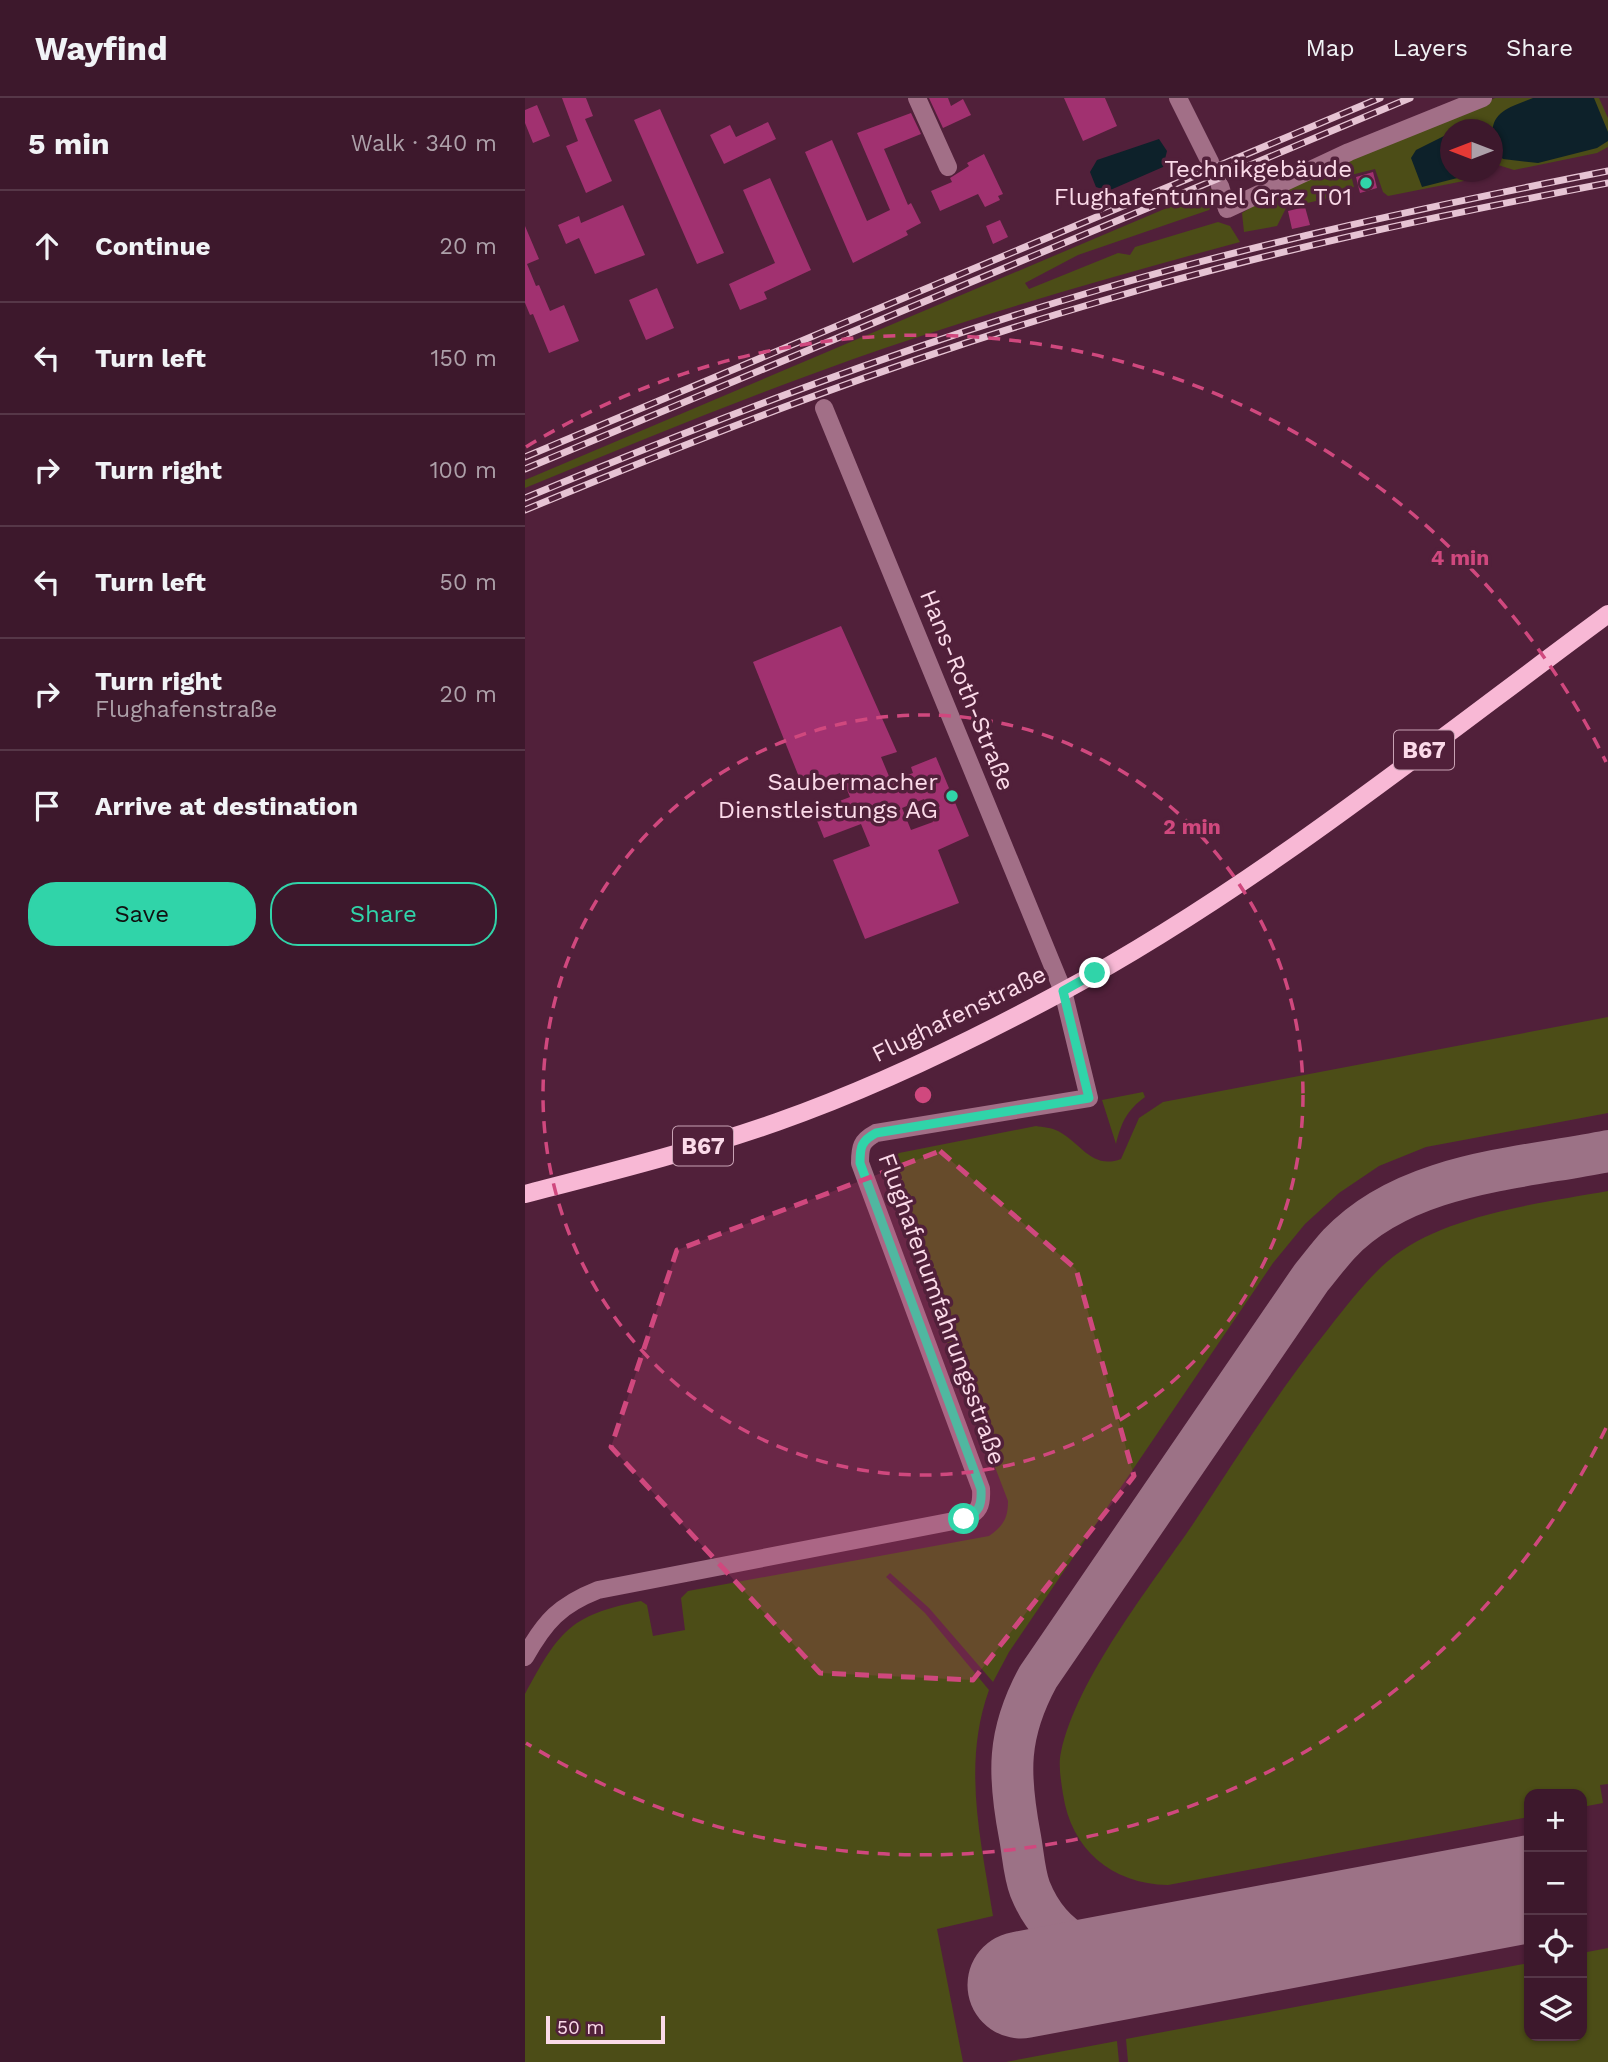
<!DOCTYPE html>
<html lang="en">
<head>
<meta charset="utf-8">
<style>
	:root { --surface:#3d182c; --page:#442134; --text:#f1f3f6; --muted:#ada0a9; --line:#563748; --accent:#30d4a9 }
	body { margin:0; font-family:"Work Sans",sans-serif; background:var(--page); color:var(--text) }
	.controls { position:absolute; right:21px; bottom:21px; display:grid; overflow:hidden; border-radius:14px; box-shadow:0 2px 5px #0004 }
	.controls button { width:63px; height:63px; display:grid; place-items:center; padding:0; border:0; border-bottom:2px solid var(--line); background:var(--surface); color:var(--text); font:35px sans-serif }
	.compass { position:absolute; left:915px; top:21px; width:63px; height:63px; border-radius:50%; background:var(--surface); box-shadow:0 2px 5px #0004; rotate:270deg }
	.scale { position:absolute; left:21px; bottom:18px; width:119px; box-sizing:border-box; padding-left:7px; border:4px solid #fbdae9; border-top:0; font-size:19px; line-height:24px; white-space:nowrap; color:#fbdae9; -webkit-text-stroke:5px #51203a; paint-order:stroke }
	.stop { position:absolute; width:21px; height:21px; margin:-16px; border:5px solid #30d4a9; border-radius:50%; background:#fff }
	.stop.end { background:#30d4a9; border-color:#fff; box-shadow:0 2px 7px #0008 }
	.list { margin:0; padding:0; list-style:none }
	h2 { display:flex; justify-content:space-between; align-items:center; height:91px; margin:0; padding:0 28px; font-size:30px }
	h2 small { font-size:23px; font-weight:400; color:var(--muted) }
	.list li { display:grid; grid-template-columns:46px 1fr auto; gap:21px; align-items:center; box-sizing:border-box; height:112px; padding:0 28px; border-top:2px solid var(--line) }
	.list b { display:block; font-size:26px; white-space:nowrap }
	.list p { margin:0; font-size:23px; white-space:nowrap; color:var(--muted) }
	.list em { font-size:23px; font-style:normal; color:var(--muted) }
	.actions { display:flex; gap:14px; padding:21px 28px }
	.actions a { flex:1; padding:16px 0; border:2px solid var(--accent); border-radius:28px; text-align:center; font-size:24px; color:var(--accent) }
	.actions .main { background:var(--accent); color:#111 }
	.icon { flex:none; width:38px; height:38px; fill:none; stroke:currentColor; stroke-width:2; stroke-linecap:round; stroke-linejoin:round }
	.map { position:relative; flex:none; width:1083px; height:1964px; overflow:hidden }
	header { display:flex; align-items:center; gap:42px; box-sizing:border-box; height:98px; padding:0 35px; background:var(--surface); border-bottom:2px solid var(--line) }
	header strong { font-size:33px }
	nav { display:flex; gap:38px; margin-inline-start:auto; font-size:24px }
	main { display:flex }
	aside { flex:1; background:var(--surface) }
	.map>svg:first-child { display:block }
	.green { fill:#4c4d17 }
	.water { fill:#0d212a }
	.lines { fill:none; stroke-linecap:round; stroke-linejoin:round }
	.taxiway { stroke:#9c7286; stroke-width:42 }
	.runway { stroke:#9c7286; stroke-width:107 }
	.building { fill:#a13170; fill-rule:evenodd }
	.minor-tunnel { stroke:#6a3c54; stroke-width:18; stroke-dasharray:18 9; stroke-linecap:butt }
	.minor { stroke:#a26f87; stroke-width:18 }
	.major { stroke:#f8b8d5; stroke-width:18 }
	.rail-casing { stroke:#e6c3d3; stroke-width:7 }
	.rail { stroke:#51203a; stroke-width:4.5; stroke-dasharray:13; stroke-linecap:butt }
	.route { stroke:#30d4a9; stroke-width:9 }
	.marked { fill:#d0487e; fill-opacity:0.2; stroke:#d0487e; stroke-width:5; stroke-dasharray:14 9; stroke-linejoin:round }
	.ring { fill:none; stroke:#d0487e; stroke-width:3.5; stroke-dasharray:12 9 }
	.poi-dot { fill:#30d4a9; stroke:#51203a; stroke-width:2.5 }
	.labels { text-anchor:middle; stroke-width:7; stroke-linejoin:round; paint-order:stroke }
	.shield { fill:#51203a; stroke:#c8a2b4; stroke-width:2 }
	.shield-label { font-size:23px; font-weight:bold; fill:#fbdae9 }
	.poi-label { font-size:24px; fill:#fbdae9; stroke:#51203a; text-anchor:end }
	.street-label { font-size:24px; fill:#fbdae9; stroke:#51203a }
	.centre { fill:#d0487e; stroke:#51203a; stroke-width:3.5 }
	.ring-label { font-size:21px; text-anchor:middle; font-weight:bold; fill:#d0487e; stroke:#51203a; stroke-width:7; stroke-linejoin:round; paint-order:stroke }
</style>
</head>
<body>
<header>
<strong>Wayfind</strong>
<nav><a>Map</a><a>Layers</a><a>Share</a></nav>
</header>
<main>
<aside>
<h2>5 min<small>Walk · 340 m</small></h2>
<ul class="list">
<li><svg class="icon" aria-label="ahead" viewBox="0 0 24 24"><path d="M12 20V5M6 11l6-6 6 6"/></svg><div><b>Continue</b></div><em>20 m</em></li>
<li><svg class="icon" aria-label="left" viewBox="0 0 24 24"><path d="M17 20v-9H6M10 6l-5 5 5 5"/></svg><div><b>Turn left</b></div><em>150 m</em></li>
<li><svg class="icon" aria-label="right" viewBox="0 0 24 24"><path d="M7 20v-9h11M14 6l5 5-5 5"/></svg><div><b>Turn right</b></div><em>100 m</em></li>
<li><svg class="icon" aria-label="left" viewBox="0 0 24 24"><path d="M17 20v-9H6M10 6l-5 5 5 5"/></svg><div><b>Turn left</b></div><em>50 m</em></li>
<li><svg class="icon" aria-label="right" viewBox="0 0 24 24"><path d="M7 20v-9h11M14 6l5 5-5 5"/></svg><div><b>Turn right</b><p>Flughafenstraße</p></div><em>20 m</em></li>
<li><svg class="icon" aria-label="arrive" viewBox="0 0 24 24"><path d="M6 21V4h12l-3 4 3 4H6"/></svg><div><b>Arrive at destination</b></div></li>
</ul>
<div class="actions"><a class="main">Save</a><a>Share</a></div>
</aside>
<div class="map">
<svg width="1083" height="1964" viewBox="0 0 1083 1964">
	<rect width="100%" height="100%" fill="#51203a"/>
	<!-- green -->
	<path class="green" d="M970 0H1074L1083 20V49L1072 55 989 72 970 66 968 32H926V74H960L954 80 863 98 858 94 850 71 826 77 829 89 808 93V99L761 110 752 128 719 134 717 115 754 92Z
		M689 90 690 103 684 112 553 157 500 185 504 191 593 155 605 157 610 149 693 124 705 128 715 144C596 176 477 210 360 250 238 292 119 341 0 390V382Z
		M1083 919V1015L901 1049 854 1068 814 1095 780 1126 748 1165 484 1554 468 1584 404 1510 365 1475 361 1479 400 1515 464 1592C437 1667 456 1743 468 1818L412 1831 438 1964H0V1596C34 1534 44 1517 116 1503L122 1507 128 1538 160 1532 156 1500 163 1493 464 1438C478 1428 483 1421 483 1403L364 1092C360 1075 361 1067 374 1055L511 1028C518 1029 527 1030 533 1033 556 1045 567 1072 596 1061L614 1020 638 1004Z
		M618 994 620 999C602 1012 596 1025 591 1046L577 1002Z
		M1083 1093V1686L1075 1687 1078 1705 1057 1709V1696H1004V1719L643 1787C586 1786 546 1751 538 1696 536 1683 533 1667 536 1654 552 1580 625 1489 668 1426 712 1360 754 1292 804 1230 822 1207 841 1182 863 1163 916 1117 1016 1105 1083 1093Z
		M1083 1850V1964H603L601 1941 1004 1865V1938H1057V1855Z
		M592 1943 594 1964H481Z"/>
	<!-- water -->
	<path class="water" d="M1008 0H1069L1083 34V43L1072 50 1013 65 978 61C972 55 970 48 968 40 964 13 987 9 1008 0Z
		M925 35 926 74H956L897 89 886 60 891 52Z
		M634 41 642 53 638 69 583 93 571 89 565 74 572 62Z"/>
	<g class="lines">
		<!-- taxiway -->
		<path class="taxiway" d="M629 1862C573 1864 527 1846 505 1791 499 1775 498 1755 495 1739 483 1676 482 1636 513 1579L786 1180C795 1169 804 1157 814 1146 881 1075 993 1071 1083 1053"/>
		<!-- runway -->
		<path class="runway" d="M496 1887 1004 1791"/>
	</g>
	<!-- building -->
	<path class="building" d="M37 0H61L68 18 60 21 87 83 61 95 41 48 53 43Z
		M404 0H423L426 8 438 1 446 17 418 30Z
		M539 0H580L592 28 558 43Z
		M12 7 25 38 8 45 0 25V12Z
		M135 11 199 155 172 166 109 22Z
		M386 15 396 36 359 51 383 107 386 105 396 125 381 133 383 137 328 165 280 54 307 42 342 123 365 112 332 35Z
		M243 24 251 41 199 66 185 37 205 27 211 39Z
		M459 56 478 96 473 98 475 102 460 109 453 96 415 113 406 93 427 84 425 80 444 68 442 65Z
		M848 74 852 90 835 95 831 79Z
		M245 80 286 172 239 194 242 201 215 212 204 186 250 165 218 92Z
		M98 107 120 157 70 176 54 140 41 146 33 127 54 118 56 125Z
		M780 109 785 127 767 131 763 113Z
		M475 122 483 139 468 146 461 128Z
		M0 128 14 161 2 166 11 188 14 187 25 213 39 207 54 243 24 255 8 216 5 217 0 205Z
		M132 190 149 230 121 242 104 202Z
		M316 528 372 654 356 659 366 683 388 675 386 669 411 659 444 738 413 752 434 805 340 841 308 762 345 748 336 726 299 740 288 713 325 699 315 675 278 689 228 564ZM399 701 408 724 386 732 377 710Z"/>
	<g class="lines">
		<!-- minor-tunnel -->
		<path class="minor-tunnel" d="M685 64 695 88"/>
		<!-- minor -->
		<path class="minor" d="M392 0 423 69
			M653 0 685 64
			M695 88 702 111 824 54 958 0
			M0 1559C20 1523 35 1507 73 1492L439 1421C454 1414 457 1408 456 1391L335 1065C335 1049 336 1043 351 1035L564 1000 538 893 299 310"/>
		<!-- major -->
		<path class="major" d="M0 1096C85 1074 169 1053 252 1024 349 990 444 944 535 895 730 790 905 647 1083 516"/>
		<defs>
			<path id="rail" d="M0 359 855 0
				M0 371 885 0
				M0 400C188 322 377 249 573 192 741 143 911 107 1083 73
				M0 412C188 334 377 261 573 204 740 154 911 118 1083 85"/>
		</defs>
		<!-- rail casing -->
		<use href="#rail" class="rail-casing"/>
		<!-- rail -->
		<use href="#rail" class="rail"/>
	</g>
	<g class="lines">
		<!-- route -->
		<path class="route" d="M439 1421C454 1414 457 1408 456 1391L335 1065C335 1049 336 1043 351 1035L564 1000 538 893 570 875"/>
	</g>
	<!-- marked area -->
	<path class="marked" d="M415 1053 551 1171 609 1378 448 1582 295 1575 86 1349 152 1152Z"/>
	<!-- distance rings -->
	<g class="ring">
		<circle cx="398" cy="997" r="380"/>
		<path d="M1081 1330A760 760 0 0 1 1 1645M1 349A760 760 0 0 1 1081 664"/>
	</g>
	<!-- markers -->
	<g class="poi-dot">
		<circle cx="841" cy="85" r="7"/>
		<circle cx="427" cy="698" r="7"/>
	</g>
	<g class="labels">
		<!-- shield labels -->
		<g class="shield">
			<rect x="869" y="632.5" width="60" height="39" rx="5"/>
			<rect x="148" y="1028.5" width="60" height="39" rx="5"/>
		</g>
		<g class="shield-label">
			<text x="899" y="660">B67</text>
			<text x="178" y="1056">B67</text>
		</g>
		<!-- poi labels -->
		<g class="poi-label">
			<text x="827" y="79">Technikgebäude<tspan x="827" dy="28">Flughafentunnel Graz T01</tspan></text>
			<text x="413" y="692">Saubermacher<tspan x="413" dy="28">Dienstleistungs AG</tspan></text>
		</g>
		<!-- street labels -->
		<g class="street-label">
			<text transform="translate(442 592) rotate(68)" y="8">Hans-Roth-Straße</text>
			<text transform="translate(434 916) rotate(-26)" y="8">Flughafenstraße</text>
			<text transform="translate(417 1211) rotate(70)" y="8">Flughafenumfahrungsstraße</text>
		</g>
	</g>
	<circle cx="398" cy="997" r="10" class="centre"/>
	<g class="ring-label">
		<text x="935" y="467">4 min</text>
		<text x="667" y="736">2 min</text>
	</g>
</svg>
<div class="controls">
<button>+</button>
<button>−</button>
<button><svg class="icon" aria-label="locate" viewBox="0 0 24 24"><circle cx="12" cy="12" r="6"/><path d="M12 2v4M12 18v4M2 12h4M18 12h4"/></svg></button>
<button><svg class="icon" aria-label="layers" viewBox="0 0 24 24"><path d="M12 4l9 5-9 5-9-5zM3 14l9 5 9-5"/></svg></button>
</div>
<svg class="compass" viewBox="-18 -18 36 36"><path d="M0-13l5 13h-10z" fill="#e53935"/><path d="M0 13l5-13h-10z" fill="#ada0a9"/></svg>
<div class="scale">50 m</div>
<div class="stop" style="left:439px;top:1421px"></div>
<div class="stop end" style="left:570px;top:875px"></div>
</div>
</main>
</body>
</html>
